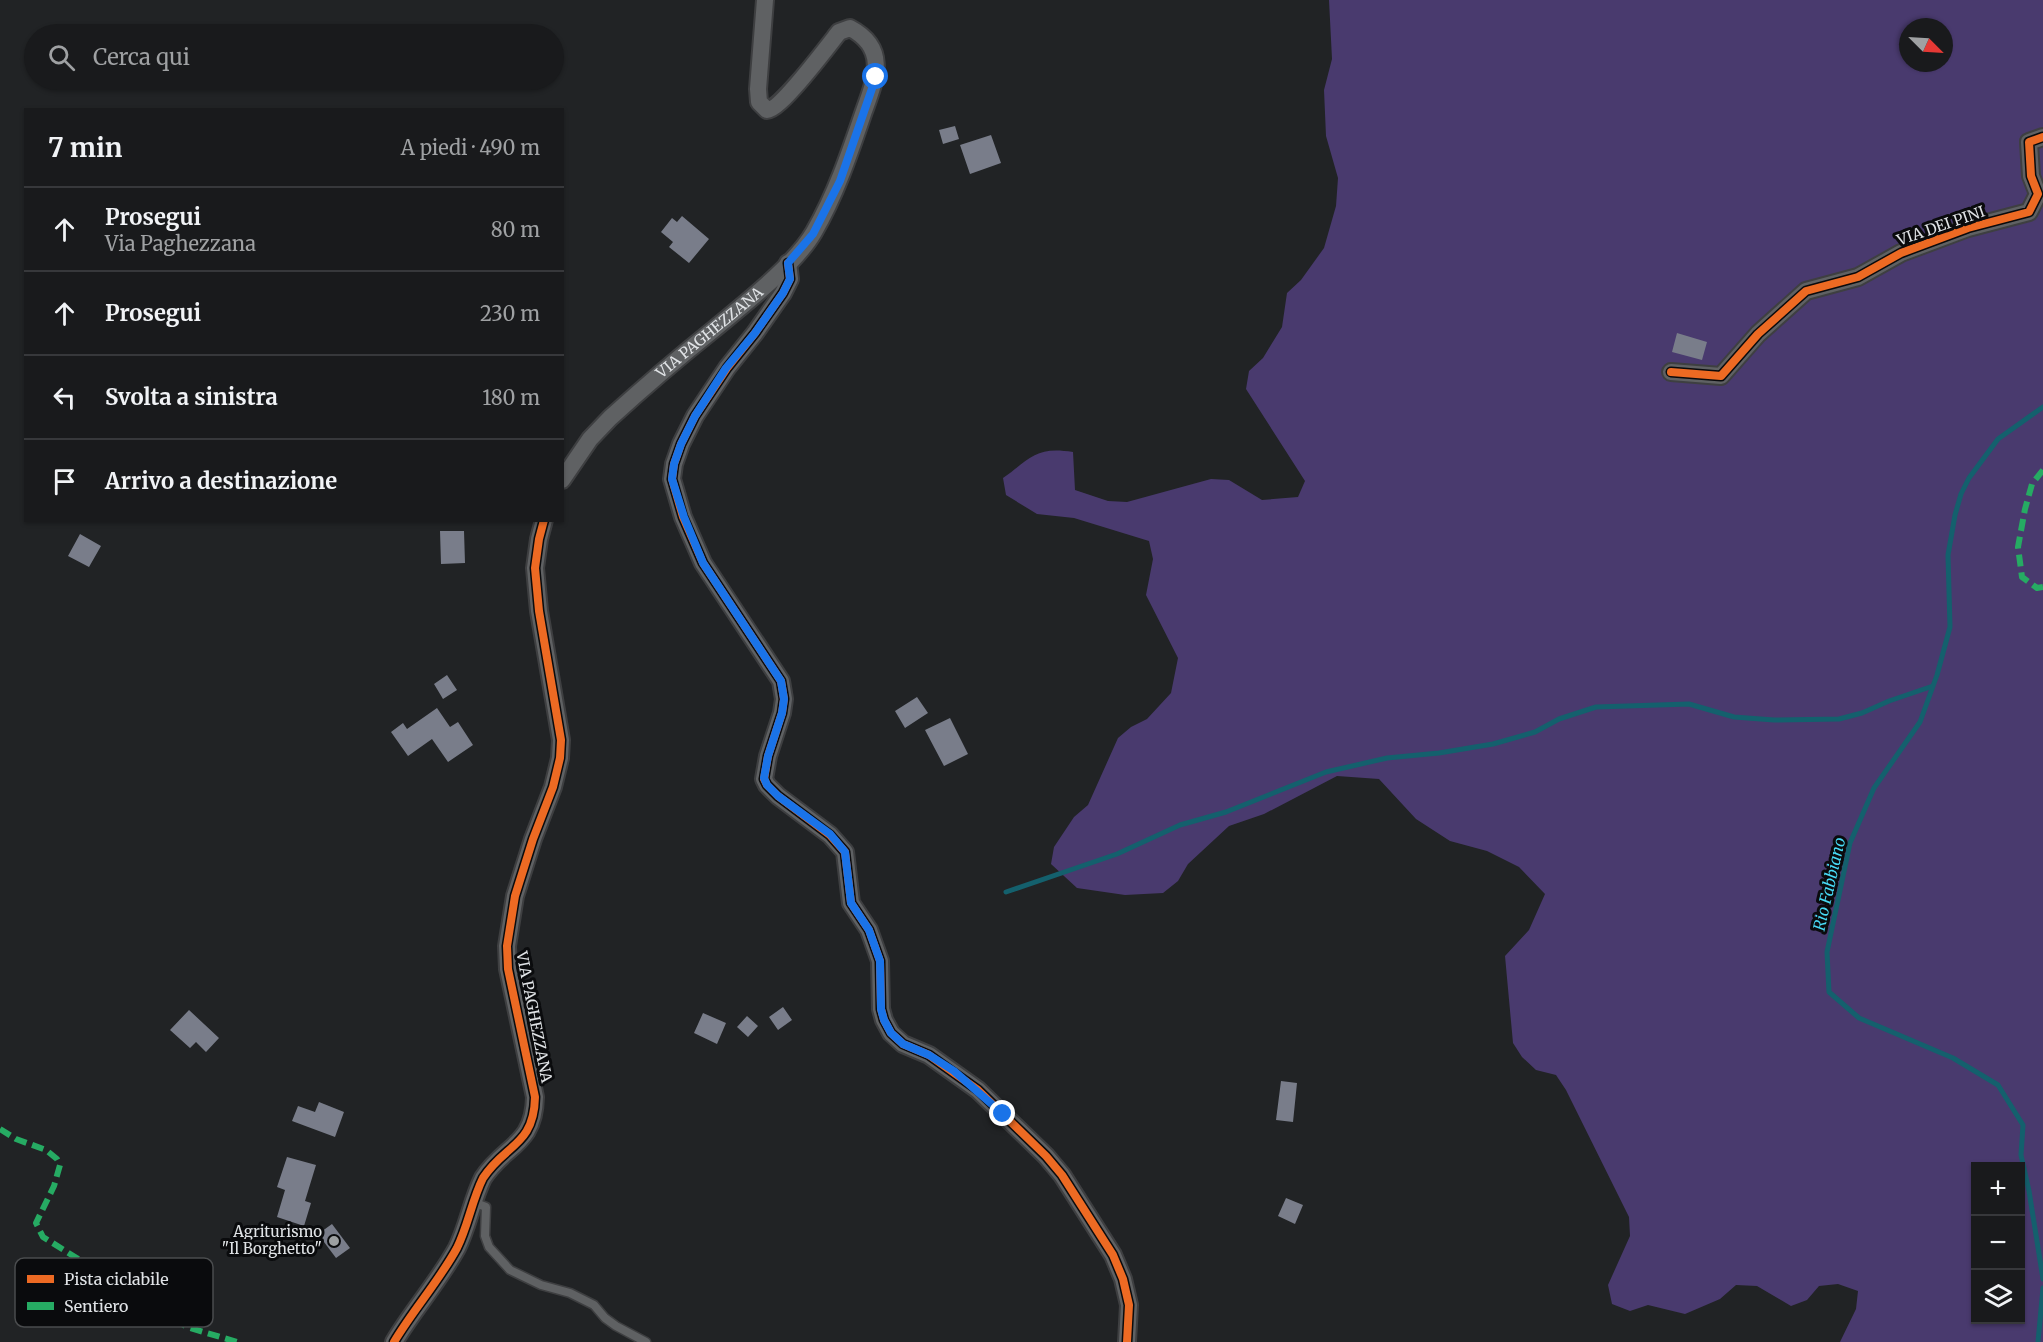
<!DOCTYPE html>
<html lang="it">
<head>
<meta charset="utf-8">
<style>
	:root { --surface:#191a1c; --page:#262729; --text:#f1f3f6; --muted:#9fa1a3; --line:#37383b }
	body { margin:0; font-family:Merriweather,serif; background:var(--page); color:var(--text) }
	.controls { position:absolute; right:18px; bottom:18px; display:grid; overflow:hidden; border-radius:0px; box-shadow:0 2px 4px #0004 }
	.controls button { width:54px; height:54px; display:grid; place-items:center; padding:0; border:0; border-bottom:2px solid var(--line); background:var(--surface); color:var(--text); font:30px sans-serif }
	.compass { position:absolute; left:1899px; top:18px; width:54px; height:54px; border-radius:50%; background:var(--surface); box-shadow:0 2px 4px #0004; rotate:114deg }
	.stop { position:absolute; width:18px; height:18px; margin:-14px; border:4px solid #1a73e8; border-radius:50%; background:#fff }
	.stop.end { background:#1a73e8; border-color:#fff; box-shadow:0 2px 6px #0008 }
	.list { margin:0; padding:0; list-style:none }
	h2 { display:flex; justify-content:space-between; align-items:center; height:78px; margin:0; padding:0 24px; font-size:26px }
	h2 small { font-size:20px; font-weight:400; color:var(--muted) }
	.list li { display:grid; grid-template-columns:39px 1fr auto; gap:18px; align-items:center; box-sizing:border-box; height:84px; padding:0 24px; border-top:2px solid var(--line) }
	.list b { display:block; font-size:22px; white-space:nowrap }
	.list p { margin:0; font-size:20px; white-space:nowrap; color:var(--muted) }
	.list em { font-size:20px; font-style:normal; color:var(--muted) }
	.icon { flex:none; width:33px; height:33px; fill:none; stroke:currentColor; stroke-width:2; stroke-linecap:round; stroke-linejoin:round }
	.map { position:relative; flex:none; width:2043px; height:1342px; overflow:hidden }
	.search { position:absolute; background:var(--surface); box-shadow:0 2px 4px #0004; left:24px; top:24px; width:540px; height:66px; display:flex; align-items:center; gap:15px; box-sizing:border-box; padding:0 21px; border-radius:33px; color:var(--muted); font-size:22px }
	.panel { position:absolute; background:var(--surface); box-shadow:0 2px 4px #0004; left:24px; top:108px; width:540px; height:414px; border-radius:0px }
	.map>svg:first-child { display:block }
	.forest { fill:#493a6e; fill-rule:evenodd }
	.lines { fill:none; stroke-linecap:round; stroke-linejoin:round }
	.stream { stroke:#14606d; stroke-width:5 }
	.building { fill:#797d8a }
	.service-casing { stroke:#3e3f41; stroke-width:11 }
	.minor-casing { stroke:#3e3f41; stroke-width:20 }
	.service { stroke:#5f6163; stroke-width:8 }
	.minor { stroke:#5f6163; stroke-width:16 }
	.quiet { stroke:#26ab63; stroke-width:6; stroke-dasharray:12 6; stroke-linecap:butt }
	.cycleway-casing { stroke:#0a0b0d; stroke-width:11 }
	.cycleway { stroke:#ed6a23; stroke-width:8 }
	.route { stroke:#1a73e8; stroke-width:8 }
	.poi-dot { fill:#9da0a2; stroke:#0a0b0d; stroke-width:2 }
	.labels { text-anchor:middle; stroke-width:6; stroke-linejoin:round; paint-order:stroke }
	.street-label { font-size:15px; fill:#e0e3e6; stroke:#0a0b0d }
	.poi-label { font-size:15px; fill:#e0e3e6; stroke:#0a0b0d; text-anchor:end }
	.water-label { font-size:16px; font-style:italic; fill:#48d9f4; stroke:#0a0b0d }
	.key { fill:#0a0b0d; stroke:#4a4c4e; stroke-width:1.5 }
	.key-label { font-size:16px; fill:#e0e3e6 }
</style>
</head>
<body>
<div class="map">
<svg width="2043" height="1342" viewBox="0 0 2043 1342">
	<rect width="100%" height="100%" fill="#212325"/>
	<!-- forest -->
	<path class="forest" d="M1329 0H2043V1342H1840L1856 1309 1858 1291 1838 1284 1819 1286 1807 1300 1791 1306 1757 1286 1736 1285 1720 1299 1685 1314 1648 1305 1630 1311 1612 1304 1608 1285 1630 1236 1629 1217 1566 1090 1556 1075 1536 1070 1522 1057 1513 1043 1505 956 1529 930 1545 894 1519 867 1487 851 1450 841 1416 819 1379 779 1337 776 1264 814 1229 826 1188 864 1178 881 1163 893 1125 895 1077 888 1051 864 1054 847 1074 817 1088 805 1118 738 1131 727 1147 719 1171 693 1178 658 1146 595 1153 559 1149 541 1074 518 1037 514 1006 495 1003 478C1031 458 1036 446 1073 452L1075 490 1108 501 1127 502 1211 479 1229 480 1262 500 1298 497 1305 481 1246 389 1249 371 1263 358 1282 327 1287 293 1301 280 1324 248 1336 206 1338 178 1326 136 1324 90 1332 59ZM1908 27H1944V63H1908ZM1976 1166H2020V1320H1976Z"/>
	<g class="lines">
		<!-- stream -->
		<path class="stream" d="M2043 407 1998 439 1969 478 1961 494 1955 515 1948 555 1950 627 1937 675 1920 722 1874 788 1850 843 1827 952 1829 992 1859 1018 1953 1058 1998 1085 2023 1125 2021 1155 2029 1191 2043 1279
			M1006 892 1117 854 1180 825 1226 812 1326 772 1387 758 1439 753 1493 744 1535 732 1559 719 1596 707 1689 704 1734 717 1774 720 1839 719 1862 713 1889 701 1933 686
			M2038 1342 2043 1288"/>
	</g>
	<!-- building -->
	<path class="building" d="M955 126 959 139 943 144 939 130Z
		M991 135 1001 163 970 174 960 145Z
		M682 216 709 239 689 263 669 247 673 242 661 232 672 218 677 222Z
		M1677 333 1707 342 1702 360 1672 352Z
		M440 531H464L465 563 441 564Z
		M80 534 101 546 89 567 68 556Z
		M447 675 457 690 443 699 434 684Z
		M917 697 928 713 905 728 895 711Z
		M437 708 450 727 458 722 473 745 448 762 432 739 408 756 391 732 403 723 407 729Z
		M950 718 968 754 944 766 925 730Z
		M783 1007 792 1020 778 1030 769 1017Z
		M189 1010 219 1038 206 1052 196 1042 190 1048 170 1030Z
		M703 1013 726 1023 717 1044 694 1033Z
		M747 1016 758 1026 748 1037 737 1027Z
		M1281 1081 1297 1083 1293 1122 1276 1120Z
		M319 1102 344 1112 335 1137 292 1121 298 1106 315 1112Z
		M287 1157 316 1165 305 1201 311 1203 304 1226 277 1217 285 1190 277 1187Z
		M1286 1198 1303 1205 1295 1224 1278 1216Z
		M332 1224 350 1248 336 1258 318 1234Z"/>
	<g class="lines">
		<defs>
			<path id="service" d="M473 1202 486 1207 485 1236 489 1247 510 1270 541 1285 570 1293 594 1305 605 1318 616 1326 646 1342"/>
			<g id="minor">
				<path d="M788 263 790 279 783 293 755 333 727 368 695 416 681 444 674 464 672 479 683 517 703 563 781 681 784 699 782 713 768 756 764 779 767 785 778 796 830 835 845 852 851 903 869 930 880 961 881 1009 884 1020 891 1033 903 1044 929 1055 978 1090 1046 1156 1062 1175 1113 1255 1123 1279 1129 1305 1127 1342"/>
				<path d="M1671 372 1721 376 1758 334 1806 291 1858 277 1901 253 1968 228 2029 212 2038 194 2031 176 2029 142 2043 137"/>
				<path id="s1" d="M562 480 590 439 610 418C643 388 678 358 713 330 743 305 795 265 814 232 836 194 850 152 864 111 876 78 888 48 850 28L839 32C828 46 780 110 767 110L759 102 758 89 765 0"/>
				<path d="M394 1342C413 1310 439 1281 457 1248 468 1226 472 1200 483 1178 505 1144 534 1146 535 1097L508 969 507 946 515 896 533 839 553 787 560 758 561 740 539 611 535 568 539 539 544 520"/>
			</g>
		</defs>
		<!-- service casing -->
		<use href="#service" class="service-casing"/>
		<!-- minor casing -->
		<use href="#minor" class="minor-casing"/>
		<!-- service -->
		<use href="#service" class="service"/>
		<!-- minor -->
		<use href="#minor" class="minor"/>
		<!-- quiet -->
		<path class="quiet" d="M2043 470 2032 484 2025 509 2018 547 2022 577 2037 588 2043 587
			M0 1129 16 1139 46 1150 57 1159 60 1165 54 1186 36 1223 43 1237 187 1327 237 1342"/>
		<defs>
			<path id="cycleway" d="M788 263 790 279 783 293 755 333 727 368 695 416 681 444 674 464 672 479 683 517 703 563 781 681 784 699 782 713 768 756 764 779 767 785 778 796 830 835 845 852 851 903 869 930 880 961 881 1009 884 1020 891 1033 903 1044 929 1055 978 1090 1046 1156 1062 1175 1113 1255 1123 1279 1129 1305 1127 1342
				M1671 372 1721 376 1758 334 1806 291 1858 277 1901 253 1968 228 2029 212 2038 194 2031 176 2029 142 2043 137
				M394 1342C413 1310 439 1281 457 1248 468 1226 472 1200 483 1178 505 1144 534 1146 535 1097L508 969 507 946 515 896 533 839 553 787 560 758 561 740 539 611 535 568 539 539 544 520"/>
		</defs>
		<!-- cycleway casing -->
		<use href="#cycleway" class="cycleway-casing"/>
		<!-- cycleway -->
		<use href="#cycleway" class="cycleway"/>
	</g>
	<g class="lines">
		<!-- route -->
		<path class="route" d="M876 77 840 181 813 234 788 263 790 279 783 293 755 333 726 368 695 416 681 444 674 464 672 479 684 517 703 563 781 681 784 699 782 713 768 756 764 778 767 785 778 796 830 834 845 852 851 903 869 930 880 961 881 1009 884 1020 891 1033 903 1044 929 1055 954 1071 1003 1114"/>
	</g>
	<!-- markers -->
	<circle class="poi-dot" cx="334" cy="1241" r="6"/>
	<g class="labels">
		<!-- street labels -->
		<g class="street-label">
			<text transform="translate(1941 226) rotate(-19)" y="5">VIA DEI PINI</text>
			<text dy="5" stroke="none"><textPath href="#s1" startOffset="210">VIA PAGHEZZANA</textPath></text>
			<text transform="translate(534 1017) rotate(79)" y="5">VIA PAGHEZZANA</text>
		</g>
		<!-- poi labels -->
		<g class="poi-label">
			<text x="322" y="1237">Agriturismo<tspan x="322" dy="17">"Il Borghetto"</tspan></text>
		</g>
		<!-- water labels -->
		<g class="water-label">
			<text transform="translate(1829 884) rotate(-77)" y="6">Rio Fabbiano</text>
		</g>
	</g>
	<!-- legend -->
	<rect x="15" y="1258" width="198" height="69" rx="9" class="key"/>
	<rect x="27" y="1275" width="27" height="8" fill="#ed6a23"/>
	<rect x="27" y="1302" width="27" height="8" fill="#26ab63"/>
	<g class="key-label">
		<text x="64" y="1285">Pista ciclabile</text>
		<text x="64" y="1312">Sentiero</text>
	</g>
</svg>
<div class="controls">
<button>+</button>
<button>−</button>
<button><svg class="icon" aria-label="layers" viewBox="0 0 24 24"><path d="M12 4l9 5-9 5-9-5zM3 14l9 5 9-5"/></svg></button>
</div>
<svg class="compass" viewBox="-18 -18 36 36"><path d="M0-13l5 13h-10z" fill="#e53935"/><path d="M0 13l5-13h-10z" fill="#9fa1a3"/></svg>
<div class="stop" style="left:876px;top:77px"></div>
<div class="stop end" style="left:1003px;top:1114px"></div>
<div class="search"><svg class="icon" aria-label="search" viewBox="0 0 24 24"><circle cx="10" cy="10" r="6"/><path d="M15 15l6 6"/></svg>Cerca qui</div>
<section class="panel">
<h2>7 min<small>A piedi · 490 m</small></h2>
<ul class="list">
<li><svg class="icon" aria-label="ahead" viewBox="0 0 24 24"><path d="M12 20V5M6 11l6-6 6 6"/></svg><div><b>Prosegui</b><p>Via Paghezzana</p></div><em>80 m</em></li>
<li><svg class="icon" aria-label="ahead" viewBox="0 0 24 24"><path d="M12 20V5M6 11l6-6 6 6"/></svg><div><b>Prosegui</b></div><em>230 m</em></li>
<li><svg class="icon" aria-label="left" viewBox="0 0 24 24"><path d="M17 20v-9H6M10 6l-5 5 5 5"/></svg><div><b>Svolta a sinistra</b></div><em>180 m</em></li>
<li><svg class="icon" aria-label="arrive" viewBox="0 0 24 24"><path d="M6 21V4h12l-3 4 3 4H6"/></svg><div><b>Arrivo a destinazione</b></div></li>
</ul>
</section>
</div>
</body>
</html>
